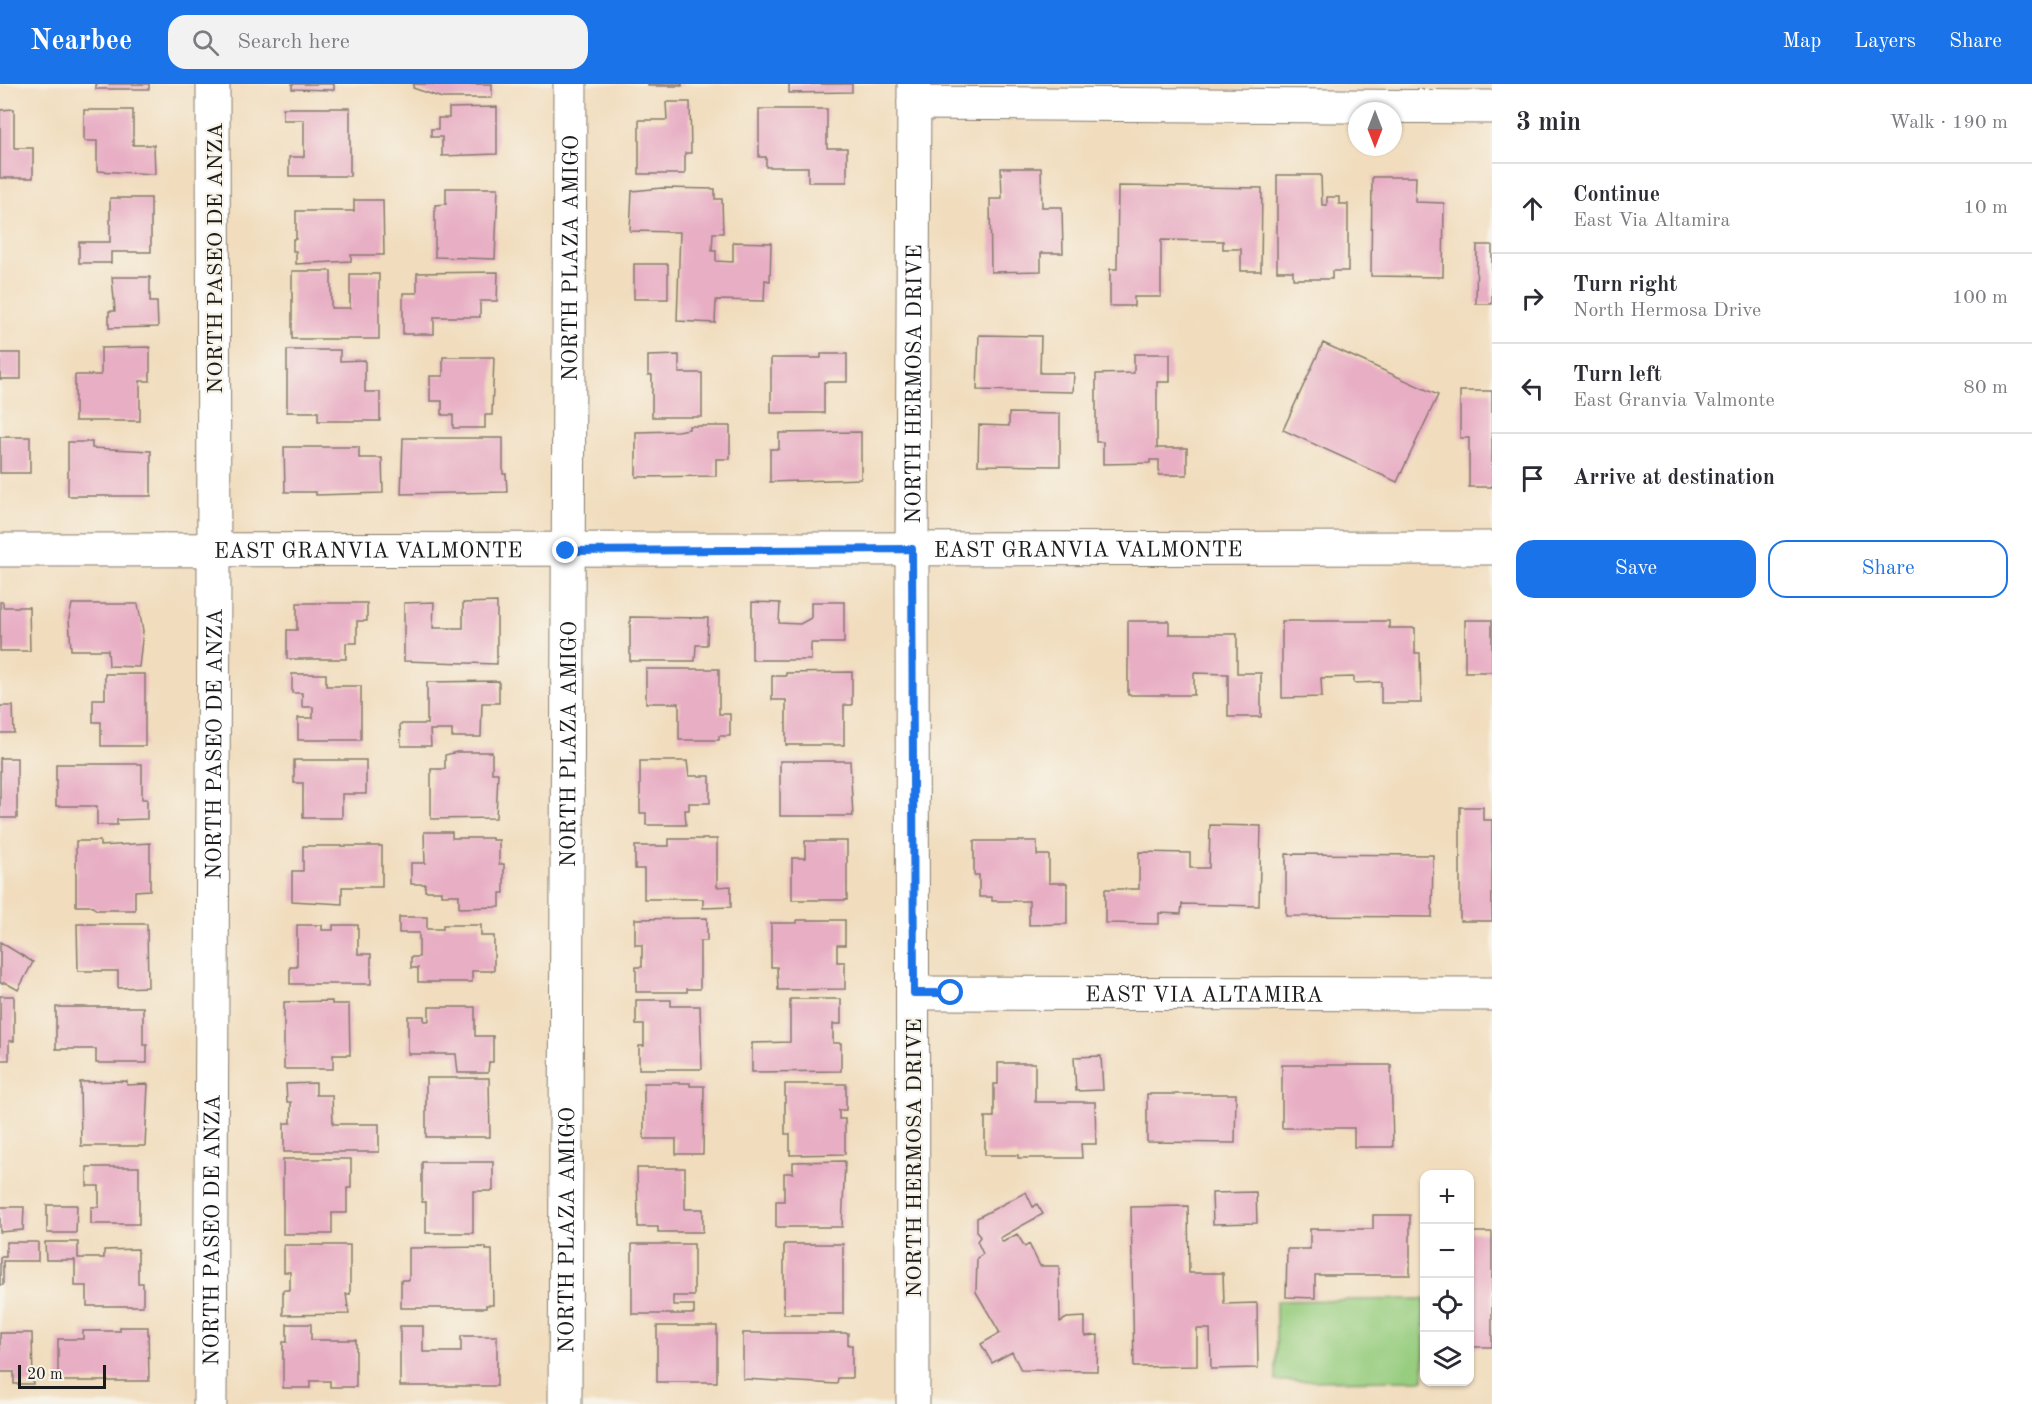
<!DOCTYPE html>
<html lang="en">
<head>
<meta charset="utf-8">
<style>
	:root { --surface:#fff; --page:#f2f2f3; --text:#2b2b33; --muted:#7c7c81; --line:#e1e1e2; --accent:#1a73e8 }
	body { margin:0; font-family:"Old Standard TT",serif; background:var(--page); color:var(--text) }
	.controls { position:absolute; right:18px; bottom:18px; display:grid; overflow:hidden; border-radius:12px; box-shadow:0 2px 4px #0004 }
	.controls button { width:54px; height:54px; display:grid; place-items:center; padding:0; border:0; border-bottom:2px solid var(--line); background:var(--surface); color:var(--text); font:30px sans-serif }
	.compass { position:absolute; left:1348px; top:18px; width:54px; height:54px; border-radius:50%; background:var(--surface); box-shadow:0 2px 4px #0004; rotate:180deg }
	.scale { position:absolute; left:18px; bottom:15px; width:88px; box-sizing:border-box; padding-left:6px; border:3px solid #1c1c1c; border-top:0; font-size:16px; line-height:21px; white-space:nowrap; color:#1c1c1c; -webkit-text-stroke:4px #f7f3e8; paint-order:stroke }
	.stop { position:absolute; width:18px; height:18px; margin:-14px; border:4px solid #1a73e8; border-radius:50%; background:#fff }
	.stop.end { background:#1a73e8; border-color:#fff; box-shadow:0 2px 6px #0008 }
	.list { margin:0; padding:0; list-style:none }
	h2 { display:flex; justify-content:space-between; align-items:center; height:78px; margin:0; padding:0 24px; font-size:26px }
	h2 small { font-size:20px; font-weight:400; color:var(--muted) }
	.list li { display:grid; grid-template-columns:39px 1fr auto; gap:18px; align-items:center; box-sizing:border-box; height:90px; padding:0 24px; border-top:2px solid var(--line) }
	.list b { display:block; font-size:22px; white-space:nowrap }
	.list p { margin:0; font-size:20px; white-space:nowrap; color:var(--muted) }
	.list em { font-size:20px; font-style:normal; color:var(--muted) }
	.actions { display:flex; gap:12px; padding:18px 24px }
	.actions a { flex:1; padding:14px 0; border:2px solid var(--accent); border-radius:18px; text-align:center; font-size:21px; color:var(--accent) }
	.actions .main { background:var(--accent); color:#fff }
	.icon { flex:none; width:33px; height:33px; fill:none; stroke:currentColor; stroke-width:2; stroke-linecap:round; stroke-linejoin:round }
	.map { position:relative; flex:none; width:1492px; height:1320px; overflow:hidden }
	header { display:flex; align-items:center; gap:36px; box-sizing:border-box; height:84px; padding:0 30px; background:var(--accent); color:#fff }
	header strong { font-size:28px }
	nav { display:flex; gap:33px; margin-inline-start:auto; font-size:21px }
	.search { width:420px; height:54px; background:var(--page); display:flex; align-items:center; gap:15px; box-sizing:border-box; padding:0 21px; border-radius:18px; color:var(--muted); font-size:22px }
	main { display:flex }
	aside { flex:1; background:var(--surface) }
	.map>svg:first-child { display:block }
	.grass { fill:#97cd7f; stroke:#5a744e; stroke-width:1.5 }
	.building { fill:#e8aec4 }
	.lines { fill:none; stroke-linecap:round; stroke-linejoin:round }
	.minor-casing { stroke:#867c6d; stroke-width:35 }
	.minor { stroke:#fff; stroke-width:33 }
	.route { stroke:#1a73e8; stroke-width:8 }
	.labels { text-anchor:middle; stroke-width:4.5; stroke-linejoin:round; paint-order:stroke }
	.street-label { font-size:22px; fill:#1c1c1c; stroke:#f7f3e8 }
</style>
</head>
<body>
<header>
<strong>Nearbee</strong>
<div class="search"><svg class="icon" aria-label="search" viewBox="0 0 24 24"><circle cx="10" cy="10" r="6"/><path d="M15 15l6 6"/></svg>Search here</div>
<nav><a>Map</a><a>Layers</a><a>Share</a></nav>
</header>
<main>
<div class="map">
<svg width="1492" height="1320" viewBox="0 0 1492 1320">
	<rect width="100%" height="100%" fill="#f7f3e8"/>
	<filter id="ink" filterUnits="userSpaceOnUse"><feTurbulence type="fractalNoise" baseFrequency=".0167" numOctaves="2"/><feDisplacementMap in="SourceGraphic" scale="12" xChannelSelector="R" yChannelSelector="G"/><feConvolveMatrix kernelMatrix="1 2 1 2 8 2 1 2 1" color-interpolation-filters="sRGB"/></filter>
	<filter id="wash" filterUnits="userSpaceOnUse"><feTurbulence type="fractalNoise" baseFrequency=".008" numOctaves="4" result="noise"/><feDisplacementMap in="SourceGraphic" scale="24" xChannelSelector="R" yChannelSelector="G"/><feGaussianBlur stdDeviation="1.35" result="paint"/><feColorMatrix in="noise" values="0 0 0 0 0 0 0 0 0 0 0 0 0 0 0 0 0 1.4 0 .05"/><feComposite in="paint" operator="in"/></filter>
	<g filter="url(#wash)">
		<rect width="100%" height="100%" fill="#f1ddbe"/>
		<!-- grass -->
		<path class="grass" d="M1424 1215V1296L1276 1297V1217Z"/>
		<g id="blocks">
			<!-- building -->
			<path class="building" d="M96 0H149V5H96Z
				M292 0H334V6L292 5Z
				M414 0H492V14H442L413 4Z
				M648 0H682V2H648Z
				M789 0H852V8L789 9Z
				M666 18H690L691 69H685V90H639V36H667Z
				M497 23V70L442 72V53H431V45H438V34H449V24Z
				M283 24H350V92H289V73H304V36H283Z
				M14 25V64H33V94H0V26Z
				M759 25H827V64H847V98H808V83H766V73H759Z
				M84 26H133V61H154L155 90 97 87V57H84Z
				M1001 84H1041L1042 123H1062L1063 169H1041V187L991 188 990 115H1002Z
				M1277 91H1321L1322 121H1327V113H1339V120H1348V187H1332V195H1293V187H1277Z
				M1372 93H1416L1415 118 1444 119 1443 193 1371 192Z
				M1118 102 1262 104 1261 187H1241V165H1223V157L1161 156V213H1134V222H1110V185H1117Z
				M446 104H498L495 175 435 173V121L446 120Z
				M662 104 715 105V115H722L723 149H713L712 167H716V177L733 178V158L771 159 770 197 765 196 764 217 716 216 715 239 677 237 680 148 630 147 632 107Z
				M110 114H151V168H111V179H79V158H110Z
				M354 116H383L384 171H351V177L296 180V167H293V155H296V127H354Z
				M1477 161H1492V220H1476Z
				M634 180H668V215H634Z
				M292 187H331V224H350V190H379V255H292Z
				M498 188 497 217H480V233H434V250H403V209H417V189Z
				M112 193H150V218H157L158 243 109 244V227H115Z
				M979 251 1041 252 1040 289H1074L1073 308 977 306Z
				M1323 259 1438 311 1397 398 1283 346Z
				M150 263V297H140V337H75V291H101V264Z
				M287 266H340V277L365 276V308H380V337H318V328H287Z
				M0 269H21V295H0Z
				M821 270H847V298H824V329H771V274H821Z
				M1134 270H1170V298H1157V364H1187V391H1159V376H1150V379L1103 380V358H1096V290L1134 289Z
				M679 271V289H702V333H652V291H648V272Z
				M443 273H494L492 331H485V344H453V331H442V317H430V292H443Z
				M1460 307H1492V403H1469V354H1460Z
				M1009 329 1060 330V382L978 381 979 341 1009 342Z
				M689 342H730V375H716V392L636 393V348L677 347 689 345Z
				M861 348V395L770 398V365H779V349Z
				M0 353H30V389H0Z
				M403 354H503V390H506L507 408 401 410Z
				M68 358H92V364L151 367V412H68Z
				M284 363H359V374H382L383 409 316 411V408H285Z
				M0 518H3V523H29L30 567H0Z
				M434 518 433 544H463V519L497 518V580L404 577V519Z
				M752 518 780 519 779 539 800 540 811 534V518H844V559H811V576H752Z
				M297 519H367V537H357V559H346V575H287V546H297Z
				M72 520H138L143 547 139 583 109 582 108 566H71L69 534Z
				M630 533 708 534 707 561H696L695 577H630Z
				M1465 536H1492V588H1465Z
				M1128 537H1169V550H1237V589H1261V633H1228V590L1194 589V611H1128Z
				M1282 537H1389V544H1415V569H1420L1421 619H1381V598L1354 599V593L1321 594 1322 613 1282 614Z
				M646 585H719V630H730V652H719V656H679V619H646Z
				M852 588V621H844V661H786V616H772V592H786V589Z
				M105 590H145V662H101V638H93V615H105Z
				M292 590H326V602H361V656H298V634H313V623H302V609H292Z
				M499 597V619H482L481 653H452V646H430L431 662H401L400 640H427V598Z
				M0 622H13L14 649H0Z
				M457 668H492V689H498L496 734 431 735V685H445V671Z
				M0 674H17V734H0Z
				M294 676H366V710H342V734H303V699H294Z
				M640 677H687L689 692H710V719H689V726H685L686 741H646V729H640Z
				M780 677H850L853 732H780Z
				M56 680H142V715H147V735L117 736V741H97V722H56Z
				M1460 723H1483V736H1492V837H1460Z
				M1210 741 1261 742 1259 822 1182 820 1181 830 1159 829V840L1105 839V805H1139V768L1190 769V784H1209Z
				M424 748H452V754H492V756H499V780H504V809H500V823L459 824V811H441V807H425V800H411V779H425Z
				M669 755H717V803L731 802V823L703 824V815H644V785H635V762H669Z
				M76 757H100V762L150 759V806L135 807V826H97L91 822H76Z
				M805 757H847V816H792V774H805Z
				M974 757H1037V771H1049V799H1067V840L1029 841V817H992V813H979V791H974Z
				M303 762H382V803H342V820L292 817V787H303Z
				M1286 770 1433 771 1432 833 1286 832Z
				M399 833H427V845H443V841H481V852H494V887H472V898H418V884H411V873H419V849H399Z
				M707 834V857H700V905H687V908H636V883H642V861H635V835Z
				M797 836H845V861H837V878H845V905L778 906 777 883H771V839H797Z
				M77 840H147L148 903 118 904V887H78Z
				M297 841H322V846H333V841H358V870H371V900H290V883H297Z
				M0 858 33 878 18 906 6 899H0Z
				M0 912H14V957H9V976H0Z
				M790 915H841V940H833V959H841V987L752 988V959L790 958Z
				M636 916H671V922H700L702 985H639V962H644V941H636Z
				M332 917V920H349L350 971H333V985H284V918Z
				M56 923H143V961H147V979H96V965H56Z
				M429 923H475V952H493V978H489L488 989H458L456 970H408V932H424V937H429Z
				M1101 972 1103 1006 1076 1007 1074 973Z
				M998 979H1035V1018H1095L1096 1060H1081L1082 1074H1018V1071H985V1033H994V1000H998Z
				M1282 981H1391L1393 1063H1354V1044H1282Z
				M426 994H489L490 1053H426Z
				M127 997V1001L148 1000 145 1062H81L80 998Z
				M316 999V1011H332L333 1040H379V1068H284V1039H291V1018H287L286 1000Z
				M644 999H690V1002H704L703 1070H676V1055H644Z
				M785 1000H846V1026H839V1035H845V1070L790 1071V1050H785Z
				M1147 1010H1236L1235 1059 1147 1058Z
				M283 1075H351V1104H347V1129H332V1150H283Z
				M845 1077 842 1143H776V1117H784V1089H793V1078Z
				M422 1078H493V1107H473V1149H426V1118H422Z
				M87 1083H139V1140H91V1123H99V1102H87Z
				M637 1084H685V1125H703V1148H658V1143H638Z
				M1026 1108 1033 1123 1037 1120 1043 1130 1000 1154 1003 1158 1017 1150 1025 1163 1029 1160 1040 1182H1059L1060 1238 1067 1234 1085 1233V1252L1098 1251 1097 1287 1021 1286 1012 1268 992 1279 981 1260 1000 1249 976 1208 977 1174 983 1170 977 1157 980 1153 977 1148V1134Z
				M1256 1108 1257 1139 1213 1140 1212 1109Z
				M47 1121H77L76 1149H47Z
				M1188 1122 1189 1189H1223L1224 1220 1257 1219 1258 1284 1211 1285 1210 1245H1197V1282L1134 1283 1131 1123Z
				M0 1123H24L23 1146 0 1148Z
				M1373 1131H1410V1191H1315V1214L1286 1213 1287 1165H1310V1145H1373Z
				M1470 1148H1492V1263H1470Z
				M6 1158H38V1177H3V1201H0V1173H6Z
				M45 1158H78V1174H104V1166L138 1165V1199H143V1222H87V1202H75V1176H46Z
				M632 1160H694V1212H673V1221H694V1230H632Z
				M784 1160H843V1230H784Z
				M284 1161H350V1210H346L349 1230 283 1231V1206H290V1188H284Z
				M486 1163V1166H492L493 1221H486V1224H401V1196H409V1164Z
				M287 1240H311V1256H356V1303H330V1297H310V1304H283V1258H287Z
				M400 1242H423V1268H461V1252H497V1302H400Z
				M657 1242H717V1298H657Z
				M120 1243H148L149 1297H58V1255H83V1247H120Z
				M0 1249H32L33 1300H14V1288H0Z
				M743 1249H848V1261H852V1294H838L837 1300 743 1295Z"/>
		</g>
	</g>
	<g filter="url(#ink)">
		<use href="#blocks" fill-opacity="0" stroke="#867c6d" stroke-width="1.5"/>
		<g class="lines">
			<defs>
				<g id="minor">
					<path d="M914 19 1492 23"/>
					<path id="s1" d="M0 466 1492 464"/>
					<path id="s2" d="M914 909 1492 910"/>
					<path id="s3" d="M210 1320 214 501 213 0"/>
					<path id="s4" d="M565 1320 570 0"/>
					<path id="s5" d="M913 1320 912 465 914 0"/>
				</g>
			</defs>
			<!-- minor casing -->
			<use href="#minor" class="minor-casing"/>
			<!-- minor -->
			<use href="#minor" class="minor"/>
		</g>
	</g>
	<g class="lines" filter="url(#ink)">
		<!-- route -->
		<path class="route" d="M566 467 912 465 914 909H951"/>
	</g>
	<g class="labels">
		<!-- street labels -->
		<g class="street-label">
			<text transform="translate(214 174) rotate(-90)" y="8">NORTH PASEO DE ANZA</text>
			<text dy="8" stroke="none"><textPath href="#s4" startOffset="1146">NORTH PLAZA AMIGO</textPath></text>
			<text dy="8" stroke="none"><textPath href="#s5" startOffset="1020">NORTH HERMOSA DRIVE</textPath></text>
			<text dy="8" stroke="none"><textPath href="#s1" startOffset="1088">EAST GRANVIA VALMONTE</textPath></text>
			<text dy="8" stroke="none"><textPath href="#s1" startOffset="368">EAST GRANVIA VALMONTE</textPath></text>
			<text dy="8" stroke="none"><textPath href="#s3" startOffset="660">NORTH PASEO DE ANZA</textPath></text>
			<text dy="8" stroke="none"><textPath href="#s4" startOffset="660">NORTH PLAZA AMIGO</textPath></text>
			<text dy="8" stroke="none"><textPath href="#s2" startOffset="290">EAST VIA ALTAMIRA</textPath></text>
			<text transform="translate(913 1074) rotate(-90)" y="8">NORTH HERMOSA DRIVE</text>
			<text dy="8" stroke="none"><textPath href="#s3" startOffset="174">NORTH PASEO DE ANZA</textPath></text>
			<text dy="8" stroke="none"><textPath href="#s4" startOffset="174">NORTH PLAZA AMIGO</textPath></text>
		</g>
	</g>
</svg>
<div class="controls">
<button>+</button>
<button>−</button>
<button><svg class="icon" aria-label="locate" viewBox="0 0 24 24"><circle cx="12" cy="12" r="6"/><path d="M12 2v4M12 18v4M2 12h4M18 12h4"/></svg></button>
<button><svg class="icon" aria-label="layers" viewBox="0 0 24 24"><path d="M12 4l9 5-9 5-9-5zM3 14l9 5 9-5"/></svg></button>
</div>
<svg class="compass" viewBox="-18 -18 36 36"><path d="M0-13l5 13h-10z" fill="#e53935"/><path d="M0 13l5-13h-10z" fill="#7c7c81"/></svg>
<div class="scale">20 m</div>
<div class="stop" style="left:951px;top:909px"></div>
<div class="stop end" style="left:566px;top:467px"></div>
</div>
<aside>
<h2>3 min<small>Walk · 190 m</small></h2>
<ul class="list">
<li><svg class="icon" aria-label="ahead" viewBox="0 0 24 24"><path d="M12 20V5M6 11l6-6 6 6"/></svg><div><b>Continue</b><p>East Via Altamira</p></div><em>10 m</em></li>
<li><svg class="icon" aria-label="right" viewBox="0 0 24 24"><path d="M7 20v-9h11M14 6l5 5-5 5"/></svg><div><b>Turn right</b><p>North Hermosa Drive</p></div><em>100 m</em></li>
<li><svg class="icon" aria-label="left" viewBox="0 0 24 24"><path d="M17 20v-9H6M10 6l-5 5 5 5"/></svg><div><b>Turn left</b><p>East Granvia Valmonte</p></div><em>80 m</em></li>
<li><svg class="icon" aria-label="arrive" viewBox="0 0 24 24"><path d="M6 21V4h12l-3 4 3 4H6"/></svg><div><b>Arrive at destination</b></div></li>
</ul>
<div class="actions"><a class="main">Save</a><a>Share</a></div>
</aside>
</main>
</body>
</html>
